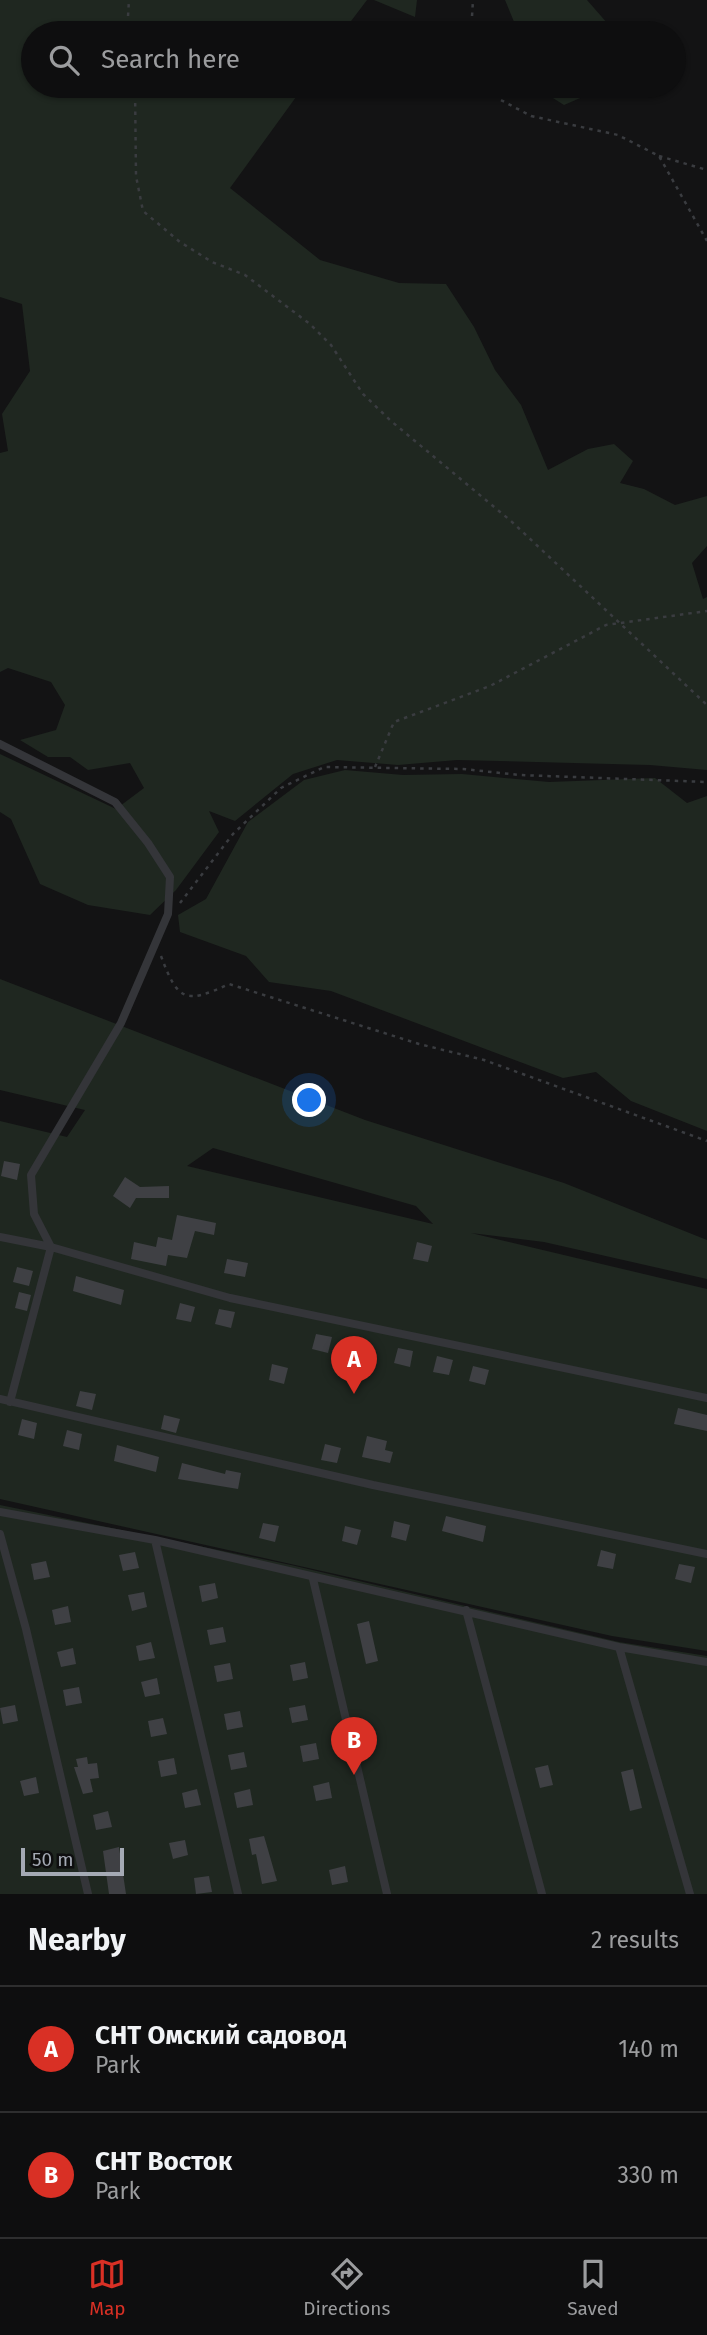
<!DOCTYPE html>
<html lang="en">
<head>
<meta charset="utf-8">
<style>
	:root { --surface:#0e0e0f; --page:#1c1c1d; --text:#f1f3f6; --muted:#9b9c9e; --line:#2e2e2f; --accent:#d93025 }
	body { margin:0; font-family:"Fira Sans",sans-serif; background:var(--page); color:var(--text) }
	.scale { position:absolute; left:21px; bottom:18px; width:103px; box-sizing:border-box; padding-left:7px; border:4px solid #a5aab5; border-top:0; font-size:19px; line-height:24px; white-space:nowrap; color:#a5aab5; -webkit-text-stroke:5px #0e0e0f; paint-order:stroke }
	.you { position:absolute; left:310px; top:1101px; width:24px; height:24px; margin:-18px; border:5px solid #fff; border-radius:50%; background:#1a73e8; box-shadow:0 0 0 10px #1a73e833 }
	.badge { display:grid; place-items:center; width:46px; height:46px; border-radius:50%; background:var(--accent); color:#fff; font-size:23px; font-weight:700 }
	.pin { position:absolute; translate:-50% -58px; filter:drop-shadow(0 2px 4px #0008) }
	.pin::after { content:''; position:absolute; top:37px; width:24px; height:21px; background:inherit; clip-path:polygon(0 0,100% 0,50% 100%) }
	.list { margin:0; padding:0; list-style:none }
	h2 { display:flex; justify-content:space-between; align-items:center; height:91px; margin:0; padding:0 28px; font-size:30px }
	h2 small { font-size:23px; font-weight:400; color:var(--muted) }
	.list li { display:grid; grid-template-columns:46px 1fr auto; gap:21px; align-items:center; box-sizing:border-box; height:126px; padding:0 28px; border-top:2px solid var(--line) }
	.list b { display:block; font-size:26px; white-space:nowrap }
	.list p { margin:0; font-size:23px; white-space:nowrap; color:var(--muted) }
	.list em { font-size:23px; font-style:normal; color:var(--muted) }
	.icon { flex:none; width:38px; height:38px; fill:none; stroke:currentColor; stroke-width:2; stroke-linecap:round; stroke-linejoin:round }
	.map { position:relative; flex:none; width:707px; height:1894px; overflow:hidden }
	.search { position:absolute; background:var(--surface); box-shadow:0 2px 5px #0004; left:21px; right:21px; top:21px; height:77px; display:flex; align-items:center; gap:18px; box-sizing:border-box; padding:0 24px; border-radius:38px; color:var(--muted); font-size:26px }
	.sheet { height:343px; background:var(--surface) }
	nav { display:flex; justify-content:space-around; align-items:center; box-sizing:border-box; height:98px; border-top:2px solid var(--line); background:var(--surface); font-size:19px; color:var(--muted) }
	nav a { display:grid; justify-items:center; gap:4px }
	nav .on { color:var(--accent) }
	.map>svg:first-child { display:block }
	.green { fill:#1f2720; fill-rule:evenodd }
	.building { fill:#3f4044 }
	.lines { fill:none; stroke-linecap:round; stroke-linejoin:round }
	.path { stroke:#3a3c40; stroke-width:2.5; stroke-dasharray:3.5 5; stroke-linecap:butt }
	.service { stroke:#343539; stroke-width:8 }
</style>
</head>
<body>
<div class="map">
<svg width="707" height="1894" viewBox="0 0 707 1894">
	<rect width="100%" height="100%" fill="#131314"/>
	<!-- green -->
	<path class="green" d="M0 0H367L342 33H33V86H304L230 188 320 260 399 283 446 284 474 327 495 370 521 405 548 470 588 449 614 444 633 461 620 483 644 489 675 505 707 496V546L692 563 703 599 707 597V770L650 765 457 760 398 765 337 760 293 774 235 821 209 811 219 832 176 890 150 915 88 905 40 884 11 819 0 812V754L116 809 144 788 130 763 88 770 70 757H48L20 740 56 730 65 705 51 682 8 668 0 672V453L8 451 2 414 30 371 22 304 0 297Z
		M374 0H417L415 17Z
		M505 0H587L608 24 610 33H516L517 29Z
		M534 86H608L564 105Z
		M345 770 403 775 462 774 549 782 655 778 687 803 707 796V1131L631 1101 596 1072 563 1078 331 991 269 982 246 956 180 932 178 915 206 899 248 822 304 780Z
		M0 979 365 1120 564 1183 707 1240V1279L544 1242 471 1233 707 1289V1651L612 1636 0 1499V1121L67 1137 85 1110 0 1090ZM213 1148 416 1206 433 1224 187 1166Z
		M0 1505 291 1565 619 1642 707 1656V1894H0Z"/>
	<!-- building -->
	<path class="building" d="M4 1161 20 1164 17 1180 1 1176Z
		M125 1177 140 1187 169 1186V1198H136L130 1208 113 1196Z
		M177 1215 216 1223 214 1235 195 1231 187 1258 168 1255 166 1266 131 1259 134 1242 156 1247 158 1237 172 1240Z
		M417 1242 432 1246 428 1262 413 1259Z
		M227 1259 248 1263 245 1277 224 1273Z
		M17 1267 33 1271 29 1286 13 1282Z
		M76 1276 124 1290 121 1305 73 1291Z
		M19 1292 31 1295 27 1311 15 1308Z
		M180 1303 195 1307 191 1322 176 1319Z
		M219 1309 235 1312 231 1328 215 1324Z
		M316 1334 332 1337 328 1353 312 1349Z
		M398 1348 413 1351 410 1367 394 1363Z
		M437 1356 453 1360 449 1375 433 1372Z
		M272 1364 288 1368 284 1384 269 1380Z
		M473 1366 489 1370 485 1385 469 1381Z
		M80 1391 96 1394 92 1410 76 1406Z
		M678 1408 707 1415V1431L674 1424Z
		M164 1415 180 1419 176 1433 161 1429Z
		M22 1419 37 1423 34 1439 18 1435Z
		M67 1430 82 1434 79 1450 63 1446Z
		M367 1436 387 1441 385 1450 393 1452 390 1463 362 1457Z
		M325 1444 341 1448 337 1463 321 1460Z
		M117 1445 159 1457 156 1472 114 1461Z
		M182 1463 225 1474 226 1470 241 1473 238 1489 178 1479Z
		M446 1516 486 1526 483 1542 442 1531Z
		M394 1521 410 1525 406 1541 391 1537Z
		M263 1523 279 1526 275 1542 259 1538Z
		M345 1526 361 1530 357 1545 342 1541Z
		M601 1550 616 1554 613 1569 597 1566Z
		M135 1552 139 1568 123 1571 119 1555Z
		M46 1561 50 1577 34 1580 31 1564Z
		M679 1564 695 1567 691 1583 675 1579Z
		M215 1583 218 1598 202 1602 199 1586Z
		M144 1592 147 1607 132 1611 128 1595Z
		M68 1606 71 1622 55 1625 52 1610Z
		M369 1621 378 1661 366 1664 357 1624Z
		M223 1627 226 1642 210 1645 207 1630Z
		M151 1642 155 1658 139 1661 136 1646Z
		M73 1648 76 1664 61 1667 57 1652Z
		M305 1662 308 1678 293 1681 290 1665Z
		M230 1663 233 1679 217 1682 214 1666Z
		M157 1678 160 1694 145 1697 141 1682Z
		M79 1687 82 1703 66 1706 63 1690Z
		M15 1705 18 1721 3 1724 0 1708Z
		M305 1705 308 1720 292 1723 289 1708Z
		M240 1711 243 1727 227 1730 224 1714Z
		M163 1718 167 1734 151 1737 148 1721Z
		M316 1743 319 1759 303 1762 300 1746Z
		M244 1752 247 1767 231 1770 228 1755Z
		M87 1757 88 1764 97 1763 99 1778 90 1779 93 1792 83 1794 74 1767H78L76 1759Z
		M174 1758 177 1774 161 1777 158 1761Z
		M548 1765 553 1785 540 1788 535 1768Z
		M633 1769 642 1808 630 1811 621 1772Z
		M36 1777 39 1793 24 1796 20 1781Z
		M329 1782 332 1798 316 1801 313 1786Z
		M197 1789 201 1805 185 1808 182 1793Z
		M250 1789 253 1805 237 1808 234 1793Z
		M108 1811 112 1827 96 1830 93 1815Z
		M264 1836 277 1881 262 1884 256 1854 252 1855 249 1839Z
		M185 1840 188 1855 173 1859 169 1843Z
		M119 1847 126 1894H109L103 1851Z
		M345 1866 348 1882 332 1885 329 1870Z
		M209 1876 212 1892 196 1894 194 1878Z"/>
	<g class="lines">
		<!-- path -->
		<path class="path" d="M127 33 129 0
			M471 33 473 0
			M135 86 136 176 143 211 180 242 212 262 245 275 310 324 331 345 363 394 391 421 511 521 707 705
			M492 86 499 99 531 116 618 135 659 156 707 241
			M659 156 707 170
			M375 767 394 722 490 686 606 625 707 611
			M180 903 233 834 281 788 324 767 463 769 520 775 707 782
			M161 956C178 1002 186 1004 229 984L419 1044 484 1060 707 1141"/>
		<!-- service -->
		<path class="service" d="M0 744 115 802 148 843 170 877 168 914 121 1023 31 1175 34 1214 51 1247 230 1298 707 1398
			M0 1237 51 1247 10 1402
			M0 1399 373 1485 707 1554
			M0 1512 155 1540 619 1647 707 1662
			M0 1534 26 1629 88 1894
			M155 1540 238 1894
			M313 1579 387 1894
			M466 1610 542 1894
			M619 1647 690 1894"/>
	</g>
</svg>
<div class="scale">50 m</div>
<div class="you"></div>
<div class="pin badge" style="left:354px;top:1394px">A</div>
<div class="pin badge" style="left:354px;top:1775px">B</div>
<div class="search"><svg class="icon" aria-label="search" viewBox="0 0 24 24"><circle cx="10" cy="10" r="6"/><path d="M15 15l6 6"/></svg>Search here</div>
</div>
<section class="sheet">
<h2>Nearby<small>2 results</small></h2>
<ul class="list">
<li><span class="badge">A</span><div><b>СНТ Омский садовод</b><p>Park</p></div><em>140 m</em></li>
<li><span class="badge">B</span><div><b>СНТ Восток</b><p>Park</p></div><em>330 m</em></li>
</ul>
</section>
<nav>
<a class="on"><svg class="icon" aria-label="map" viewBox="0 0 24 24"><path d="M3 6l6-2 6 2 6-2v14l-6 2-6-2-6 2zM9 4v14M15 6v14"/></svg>Map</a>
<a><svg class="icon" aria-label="directions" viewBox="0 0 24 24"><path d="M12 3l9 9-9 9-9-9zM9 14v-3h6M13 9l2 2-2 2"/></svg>Directions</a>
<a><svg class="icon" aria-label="saved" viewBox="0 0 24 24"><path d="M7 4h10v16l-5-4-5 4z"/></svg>Saved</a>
</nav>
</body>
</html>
